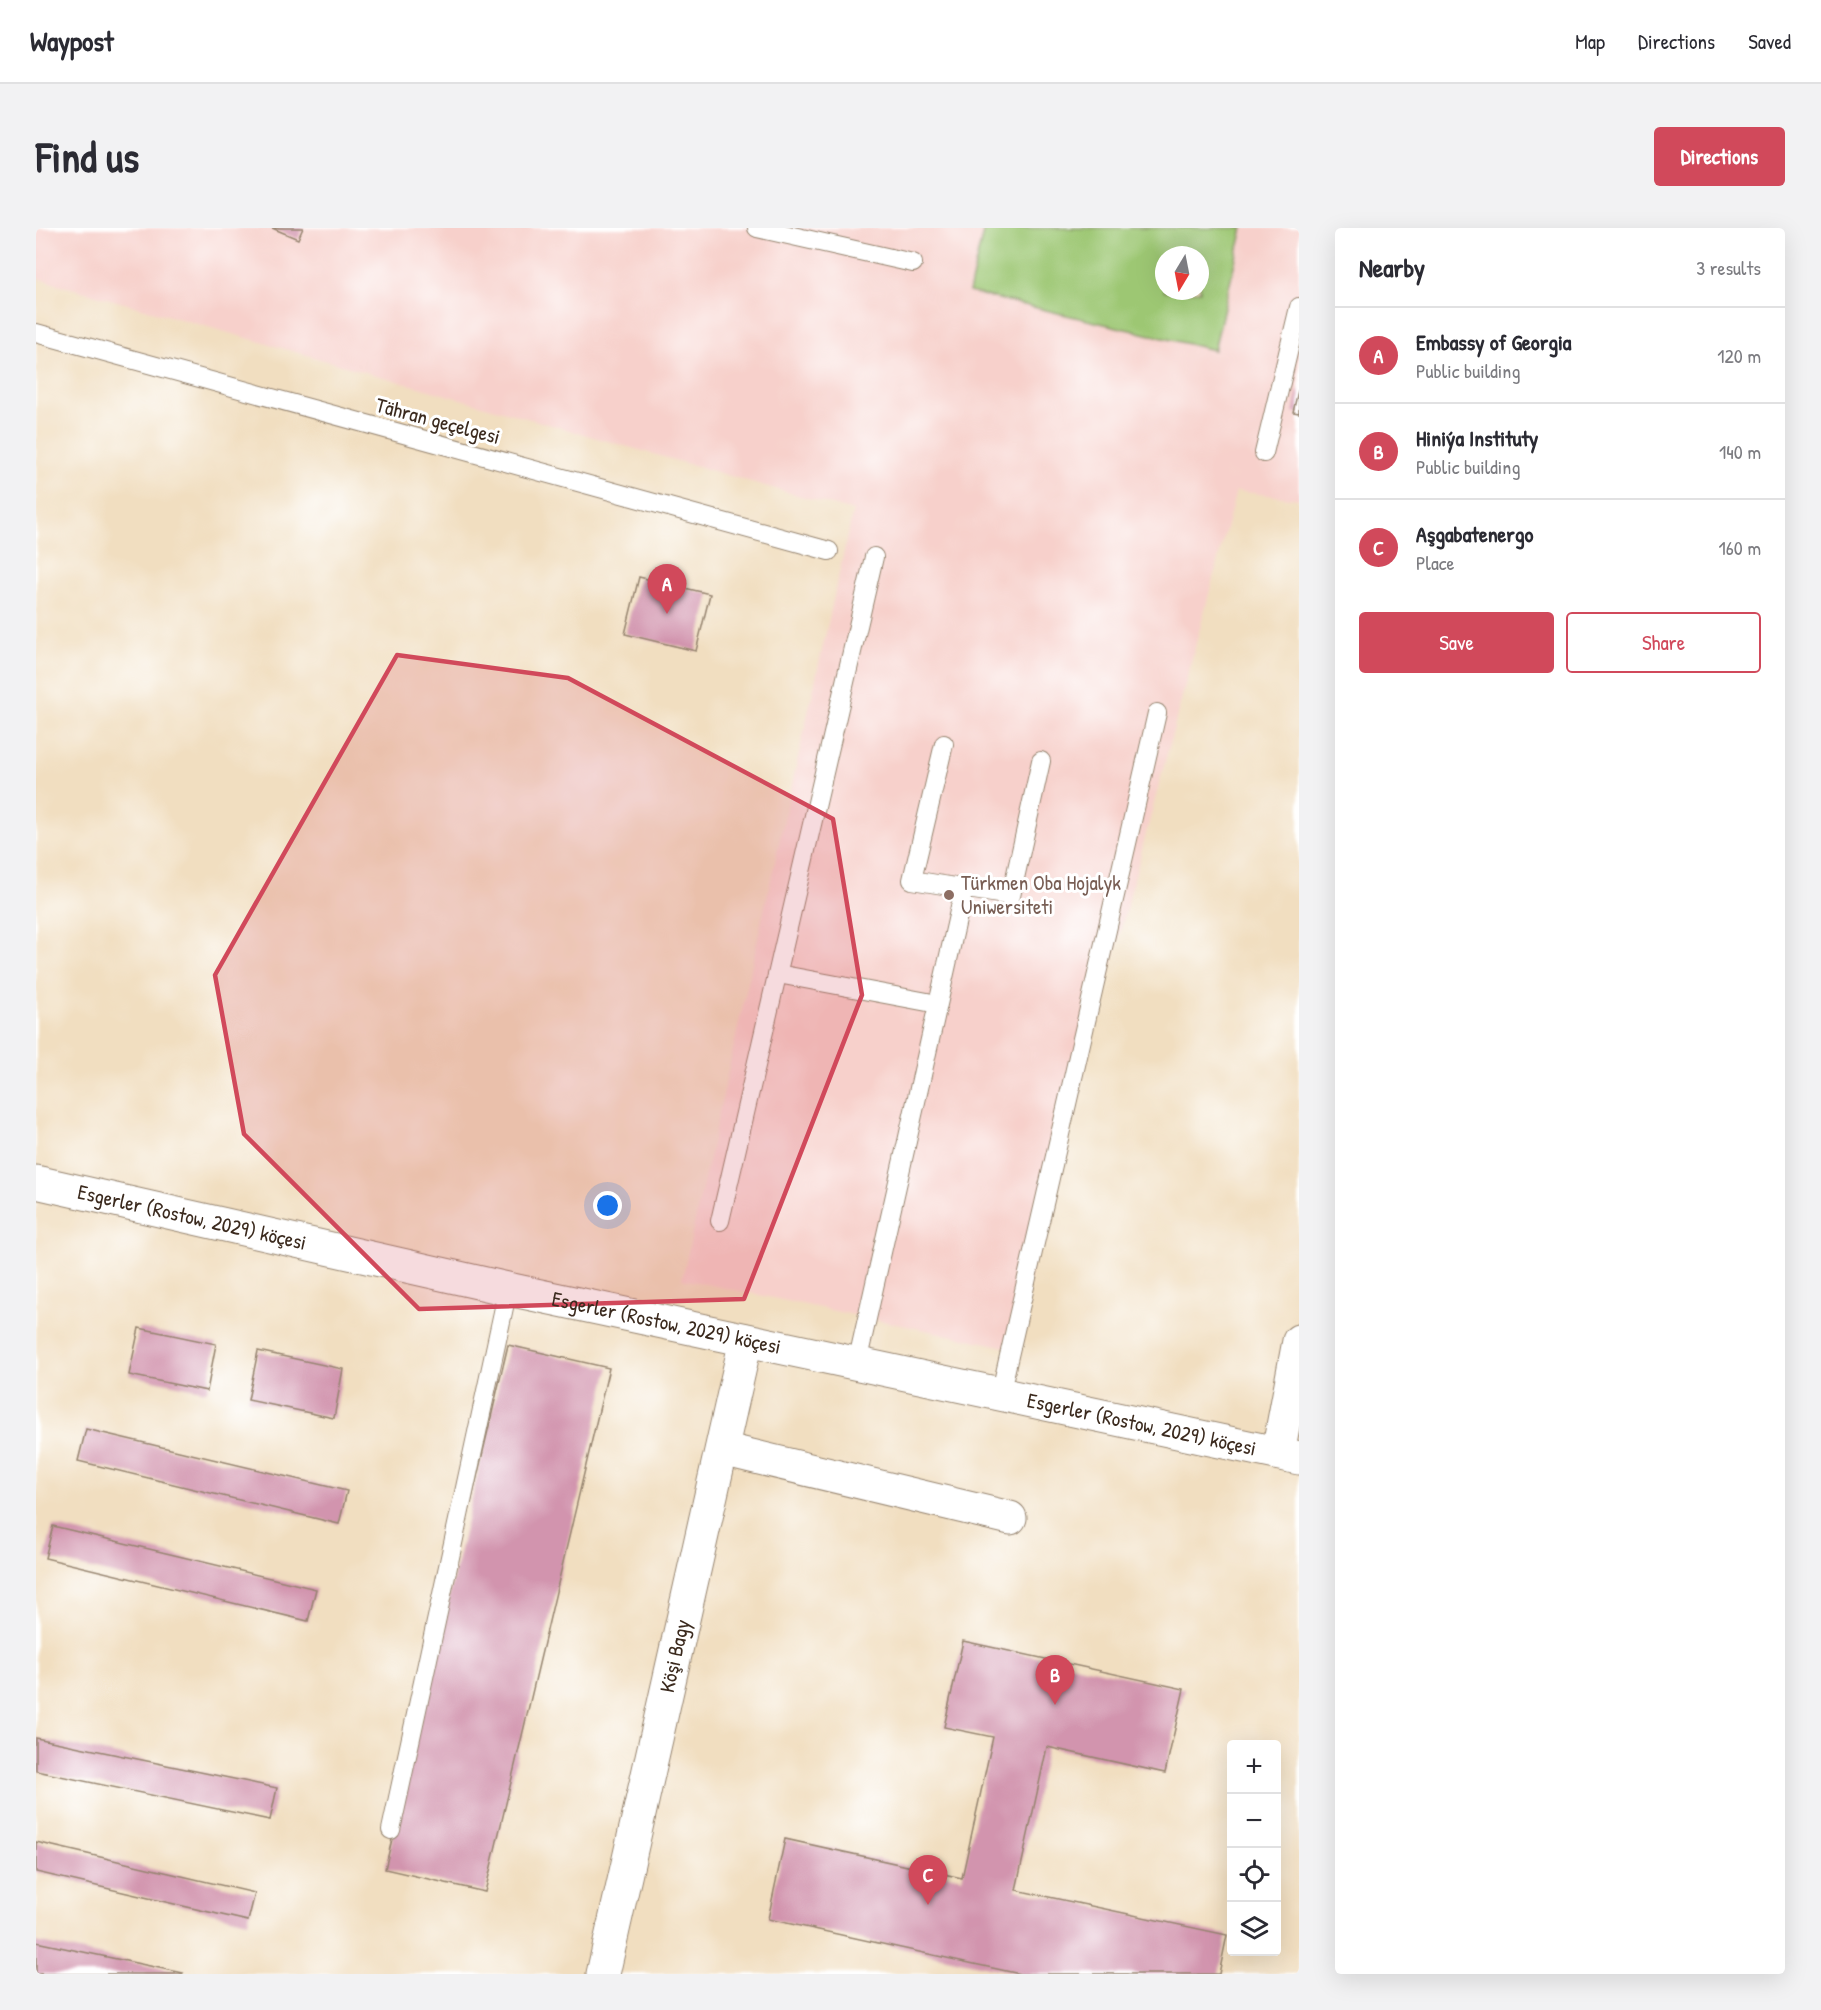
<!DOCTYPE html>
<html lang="en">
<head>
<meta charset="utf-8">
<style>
	:root { --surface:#fff; --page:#f2f2f3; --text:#2b2b33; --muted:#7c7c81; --line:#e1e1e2; --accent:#d1495b }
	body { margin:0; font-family:"Patrick Hand",sans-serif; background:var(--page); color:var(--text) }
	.controls { position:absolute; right:18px; bottom:18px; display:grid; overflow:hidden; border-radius:6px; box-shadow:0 6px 24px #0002 }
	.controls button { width:54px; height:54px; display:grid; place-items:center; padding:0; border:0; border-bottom:2px solid var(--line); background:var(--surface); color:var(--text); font:30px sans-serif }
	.compass { position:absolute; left:1119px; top:18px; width:54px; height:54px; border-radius:50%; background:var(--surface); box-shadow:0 6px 24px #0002; rotate:190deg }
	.you { position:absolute; left:572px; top:978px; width:21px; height:21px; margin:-15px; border:4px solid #fff; border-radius:50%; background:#1a73e8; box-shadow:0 0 0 9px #1a73e833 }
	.badge { display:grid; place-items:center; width:39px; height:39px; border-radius:50%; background:var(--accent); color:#fff; font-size:20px; font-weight:700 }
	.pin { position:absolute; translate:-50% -50px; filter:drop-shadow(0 2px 3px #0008) }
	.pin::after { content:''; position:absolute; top:32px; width:21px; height:18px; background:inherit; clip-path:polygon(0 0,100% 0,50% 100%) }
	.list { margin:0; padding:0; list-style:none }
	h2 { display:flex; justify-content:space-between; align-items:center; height:78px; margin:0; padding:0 24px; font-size:26px }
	h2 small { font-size:20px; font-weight:400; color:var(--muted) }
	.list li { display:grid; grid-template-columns:39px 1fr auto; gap:18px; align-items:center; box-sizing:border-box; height:96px; padding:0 24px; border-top:2px solid var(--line) }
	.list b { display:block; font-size:22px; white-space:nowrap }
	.list p { margin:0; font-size:20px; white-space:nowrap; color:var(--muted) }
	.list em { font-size:20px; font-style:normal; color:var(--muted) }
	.actions { display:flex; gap:12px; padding:18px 24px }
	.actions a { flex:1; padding:14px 0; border:2px solid var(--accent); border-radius:6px; text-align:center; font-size:21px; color:var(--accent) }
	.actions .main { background:var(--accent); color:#fff }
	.icon { flex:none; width:33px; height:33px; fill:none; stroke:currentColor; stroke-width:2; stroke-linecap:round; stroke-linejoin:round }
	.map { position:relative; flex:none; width:1263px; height:1746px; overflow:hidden; border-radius:6px }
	header { display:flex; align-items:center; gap:36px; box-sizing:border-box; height:84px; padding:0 30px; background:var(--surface); border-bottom:2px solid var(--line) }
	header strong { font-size:28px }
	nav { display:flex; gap:33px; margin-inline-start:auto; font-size:21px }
	.intro { display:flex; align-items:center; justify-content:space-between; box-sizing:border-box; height:144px; padding:0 36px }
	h1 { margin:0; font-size:42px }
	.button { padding:15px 27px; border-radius:6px; background:var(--accent); color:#fff; font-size:21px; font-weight:700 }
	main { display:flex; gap:36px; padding:0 36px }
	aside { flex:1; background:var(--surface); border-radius:6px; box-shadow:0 6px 24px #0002 }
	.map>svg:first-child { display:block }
	.built { fill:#f7d0cb; fill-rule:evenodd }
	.green { fill:#9dc773; stroke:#6c7848; stroke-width:1.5; fill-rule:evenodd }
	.building { fill:#d294ae }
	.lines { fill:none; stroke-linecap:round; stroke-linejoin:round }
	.lane-casing { stroke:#96846f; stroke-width:20 }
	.street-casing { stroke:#96846f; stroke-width:35 }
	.lane { stroke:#fff; stroke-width:18 }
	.street { stroke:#fff; stroke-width:33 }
	.marked { fill:#d1495b; fill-opacity:0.2; stroke:#d1495b; stroke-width:4.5; stroke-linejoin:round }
	.education-dot { fill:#8d6e63; stroke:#fff; stroke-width:2 }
	.labels { text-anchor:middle; stroke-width:6; stroke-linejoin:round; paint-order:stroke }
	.street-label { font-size:21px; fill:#3b2a1e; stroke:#fff }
	.education-label { font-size:21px; fill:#785e54; stroke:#fff; text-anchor:start }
</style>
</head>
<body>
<header>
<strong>Waypost</strong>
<nav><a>Map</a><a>Directions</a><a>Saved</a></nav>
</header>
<div class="intro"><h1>Find us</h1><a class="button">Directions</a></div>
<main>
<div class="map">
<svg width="1263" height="1746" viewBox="0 0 1263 1746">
	<rect width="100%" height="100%" fill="#fff"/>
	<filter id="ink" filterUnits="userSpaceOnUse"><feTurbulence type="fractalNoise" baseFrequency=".0167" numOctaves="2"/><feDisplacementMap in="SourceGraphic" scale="12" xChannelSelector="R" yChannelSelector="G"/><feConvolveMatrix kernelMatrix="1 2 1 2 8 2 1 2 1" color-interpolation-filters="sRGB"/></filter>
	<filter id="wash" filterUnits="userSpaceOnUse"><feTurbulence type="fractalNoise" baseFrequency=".008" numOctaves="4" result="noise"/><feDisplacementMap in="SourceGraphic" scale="24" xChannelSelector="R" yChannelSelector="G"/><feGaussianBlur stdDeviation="1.35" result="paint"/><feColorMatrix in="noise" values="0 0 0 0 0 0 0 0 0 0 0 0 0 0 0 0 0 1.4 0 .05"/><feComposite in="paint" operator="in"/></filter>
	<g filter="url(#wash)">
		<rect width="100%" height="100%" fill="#f1dec0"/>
		<!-- built -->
		<path class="built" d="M0 0H1263V271L1200 263 975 1120 646 1051 817 283 0 50ZM1128 27H1164V63H1128Z"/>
		<!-- green -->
		<path class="green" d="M948 0H1207L1178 122 933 64ZM1128 27H1164V63H1128Z"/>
		<g id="blocks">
			<!-- building -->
			<path class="building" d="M236 0H267L262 11Z
				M1262 163H1263V185L1257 184Z
				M603 349 674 366 660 423 589 406Z
				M103 1100 180 1116 171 1163 93 1147Z
				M472 1117 573 1140 449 1664 349 1641Z
				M222 1123 307 1141 298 1190 212 1172Z
				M50 1201 311 1263 303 1296 42 1233Z
				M17 1298 280 1361 272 1393 9 1330Z
				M927 1413 1148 1461 1129 1545 1011 1519 980 1662 1191 1707 1183 1746H984L732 1691 749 1611 926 1650 957 1509 908 1499Z
				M0 1510 241 1560 234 1592 0 1543Z
				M0 1614 219 1665 212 1693 0 1644Z
				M0 1714 147 1745 146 1746H0Z"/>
		</g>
	</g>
	<g filter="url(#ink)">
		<use href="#blocks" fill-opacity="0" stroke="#96846f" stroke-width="1.5"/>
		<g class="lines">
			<defs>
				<path id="lane" d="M721 0 877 35
					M0 105 793 323
					M1228 225 1263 79
					M908 516 876 652 975 668 1005 533
					M742 746 902 776
					M684 993 838 329
					M821 1135 928 661
					M964 1167 1121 485
					M355 1602 472 1061"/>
				<g id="street">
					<path id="s1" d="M0 954 472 1061 1263 1230"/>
					<path d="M686 1221 974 1290"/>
					<path d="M1242 1225 1263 1113"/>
					<path id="s2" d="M567 1746 710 1112"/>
				</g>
			</defs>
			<!-- lane casing -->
			<use href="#lane" class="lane-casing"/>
			<!-- street casing -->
			<use href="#street" class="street-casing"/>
			<!-- lane -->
			<use href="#lane" class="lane"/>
			<!-- street -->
			<use href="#street" class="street"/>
		</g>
	</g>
	<!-- marked area -->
	<path class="marked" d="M361 427 532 450 797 591 826 767 708 1071 383 1081 208 906 179 747Z"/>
	<!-- markers -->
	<circle class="education-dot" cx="913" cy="667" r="6"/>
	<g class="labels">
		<!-- street labels -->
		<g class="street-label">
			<text transform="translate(402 193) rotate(15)" y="7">Tähran geçelgesi</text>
			<text dy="7" stroke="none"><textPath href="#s1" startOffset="160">Esgerler (Rostow, 2029) köçesi</textPath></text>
			<text dy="7" stroke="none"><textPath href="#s1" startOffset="646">Esgerler (Rostow, 2029) köçesi</textPath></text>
			<text dy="7" stroke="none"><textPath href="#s1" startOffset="1132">Esgerler (Rostow, 2029) köçesi</textPath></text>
			<text dy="7" stroke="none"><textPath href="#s2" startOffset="326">Köşi Bagy</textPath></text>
		</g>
		<!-- education labels -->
		<g class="education-label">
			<text x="925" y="662">Türkmen Oba Hojalyk<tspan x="925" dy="24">Uniwersiteti</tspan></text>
		</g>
	</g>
</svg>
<div class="controls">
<button>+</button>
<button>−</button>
<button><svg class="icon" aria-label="locate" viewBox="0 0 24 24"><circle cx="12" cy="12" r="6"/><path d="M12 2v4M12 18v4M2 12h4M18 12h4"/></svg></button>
<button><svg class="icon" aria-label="layers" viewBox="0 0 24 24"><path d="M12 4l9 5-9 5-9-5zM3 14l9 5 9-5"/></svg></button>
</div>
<svg class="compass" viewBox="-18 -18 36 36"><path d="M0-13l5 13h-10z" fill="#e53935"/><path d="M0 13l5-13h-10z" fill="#7c7c81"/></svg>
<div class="you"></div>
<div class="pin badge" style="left:631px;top:386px">A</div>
<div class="pin badge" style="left:1019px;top:1477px">B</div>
<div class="pin badge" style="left:892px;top:1677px">C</div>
</div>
<aside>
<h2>Nearby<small>3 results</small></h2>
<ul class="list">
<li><span class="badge">A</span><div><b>Embassy of Georgia</b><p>Public building</p></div><em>120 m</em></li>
<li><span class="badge">B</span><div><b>Hiniýa Instituty</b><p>Public building</p></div><em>140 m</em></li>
<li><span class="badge">C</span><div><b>Aşgabatenergo</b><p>Place</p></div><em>160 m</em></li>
</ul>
<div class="actions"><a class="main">Save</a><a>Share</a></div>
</aside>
</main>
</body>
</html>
